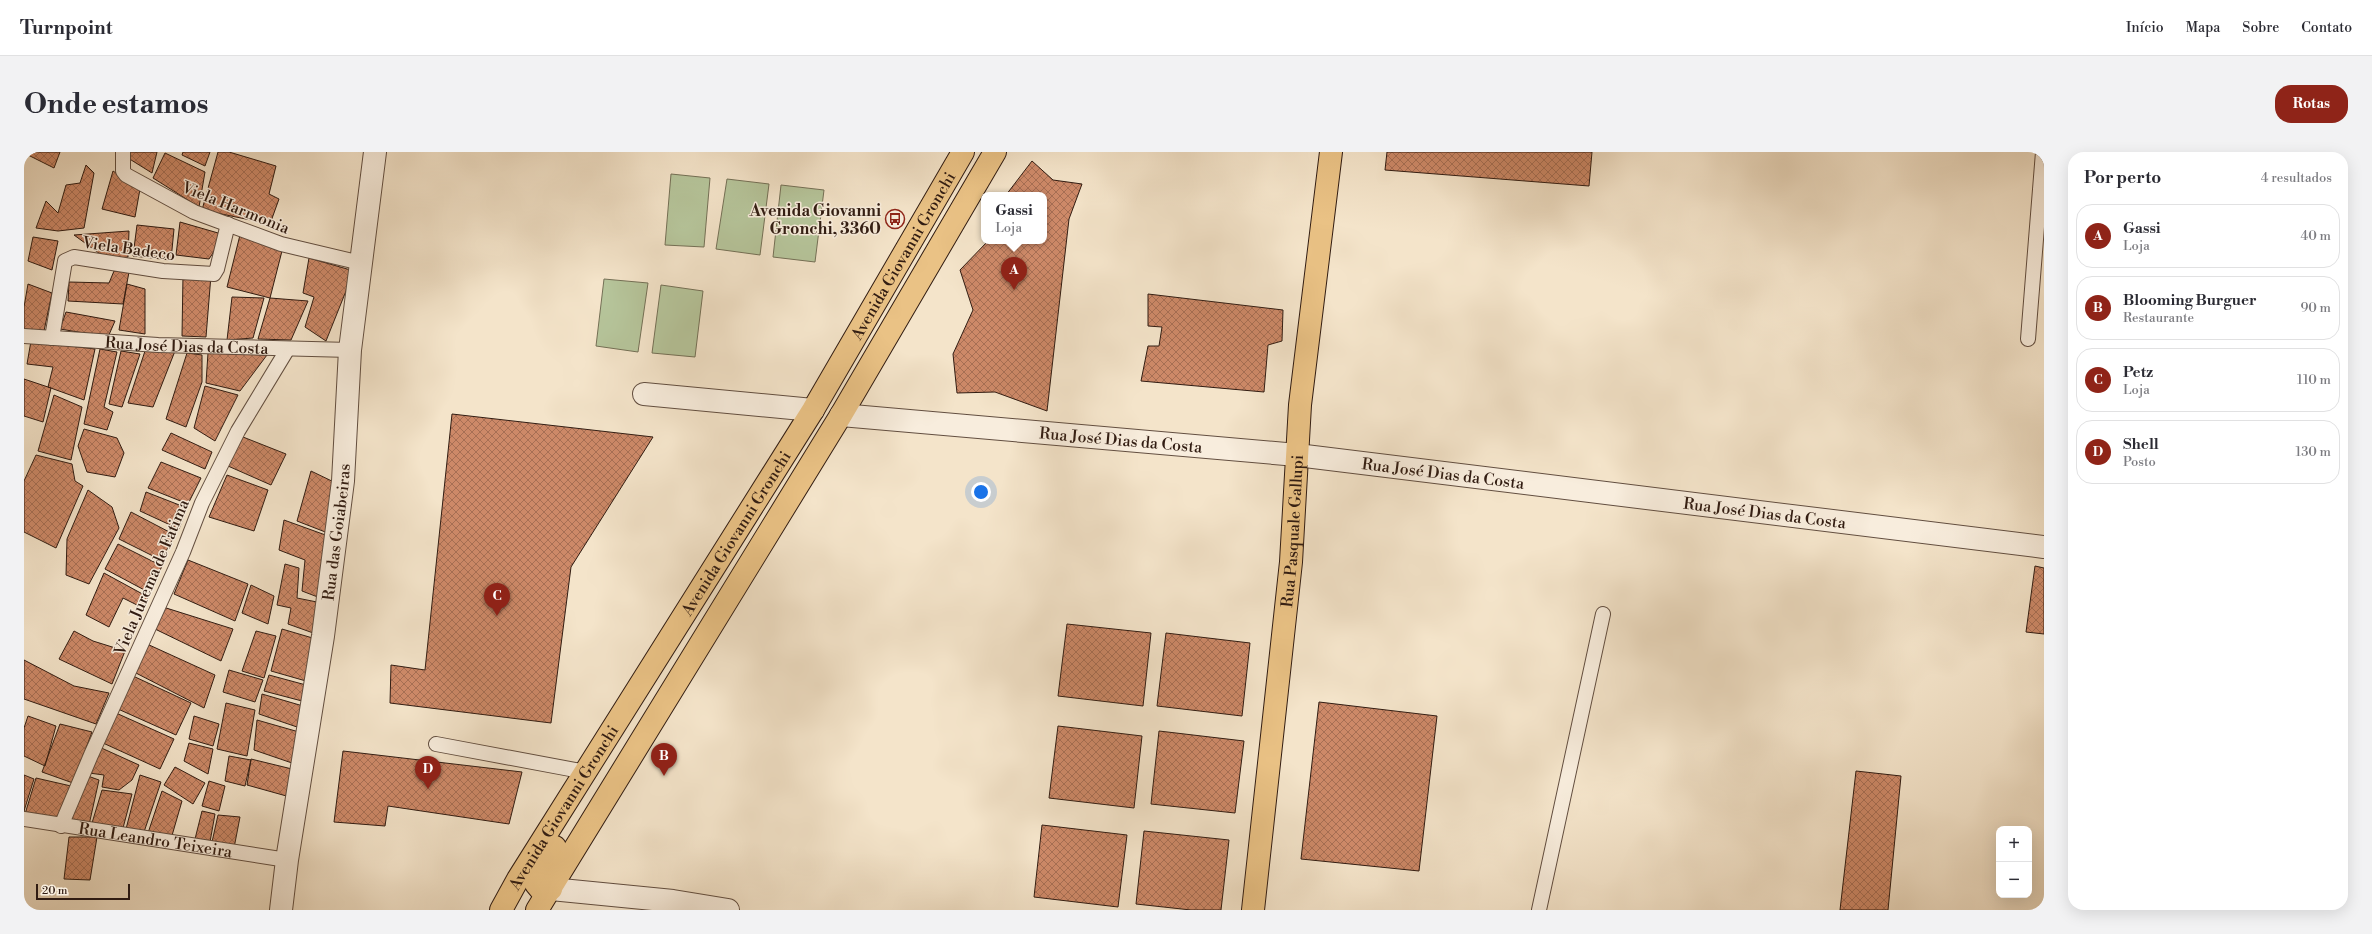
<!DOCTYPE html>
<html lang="pt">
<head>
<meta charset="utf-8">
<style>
	:root { --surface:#fff; --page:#f2f2f3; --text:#2b2b33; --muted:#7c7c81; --line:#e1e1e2; --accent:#8f2418 }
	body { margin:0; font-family:"Libre Bodoni",serif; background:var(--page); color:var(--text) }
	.controls { position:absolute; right:12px; bottom:12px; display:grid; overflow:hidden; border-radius:8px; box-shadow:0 4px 16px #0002 }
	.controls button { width:36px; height:36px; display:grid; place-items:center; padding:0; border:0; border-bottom:1px solid var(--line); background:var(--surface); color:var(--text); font:20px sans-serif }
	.scale { position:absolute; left:12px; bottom:10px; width:94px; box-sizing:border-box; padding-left:4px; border:2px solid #311c12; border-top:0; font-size:11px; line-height:14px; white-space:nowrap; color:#311c12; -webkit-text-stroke:3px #f8eddd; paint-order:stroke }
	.you { position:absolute; left:957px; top:340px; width:14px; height:14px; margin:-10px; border:3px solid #fff; border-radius:50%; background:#1a73e8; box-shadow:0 0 0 6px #1a73e833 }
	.badge { display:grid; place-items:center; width:26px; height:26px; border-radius:50%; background:var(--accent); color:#fff; font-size:13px; font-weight:700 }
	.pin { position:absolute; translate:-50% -33px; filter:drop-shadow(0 1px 2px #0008) }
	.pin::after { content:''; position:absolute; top:21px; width:14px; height:12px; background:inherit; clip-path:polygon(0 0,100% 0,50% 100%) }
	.popup { position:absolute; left:957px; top:40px; width:66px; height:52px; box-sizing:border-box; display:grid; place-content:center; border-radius:8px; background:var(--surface); filter:drop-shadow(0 1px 3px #0005); font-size:13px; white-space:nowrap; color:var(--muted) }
	.popup b { font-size:15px; color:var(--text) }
	.popup::after { content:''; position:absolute; left:50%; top:100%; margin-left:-8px; border:8px solid transparent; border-top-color:var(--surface) }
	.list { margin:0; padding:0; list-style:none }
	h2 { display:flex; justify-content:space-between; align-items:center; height:52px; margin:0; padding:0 16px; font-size:17px }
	h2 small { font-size:13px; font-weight:400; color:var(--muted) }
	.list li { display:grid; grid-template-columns:26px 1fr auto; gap:12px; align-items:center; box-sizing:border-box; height:64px; margin:0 8px 8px; padding:0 8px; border:1px solid var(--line); border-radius:16px }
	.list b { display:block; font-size:15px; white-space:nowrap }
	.list p { margin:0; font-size:13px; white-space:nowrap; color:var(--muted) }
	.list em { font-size:13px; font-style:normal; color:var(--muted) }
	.map { position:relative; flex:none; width:2020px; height:758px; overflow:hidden; border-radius:16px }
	header { display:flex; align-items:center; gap:24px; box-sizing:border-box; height:56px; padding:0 20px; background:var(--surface); border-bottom:1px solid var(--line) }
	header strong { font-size:19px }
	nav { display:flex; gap:22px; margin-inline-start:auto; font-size:14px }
	.intro { display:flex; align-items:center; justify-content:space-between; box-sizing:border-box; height:96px; padding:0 24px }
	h1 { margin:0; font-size:28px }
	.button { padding:10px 18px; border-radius:16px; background:var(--accent); color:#fff; font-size:14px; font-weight:700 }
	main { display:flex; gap:24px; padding:0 24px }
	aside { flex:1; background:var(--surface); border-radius:16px; box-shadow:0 4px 16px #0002 }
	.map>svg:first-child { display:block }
	.green { fill:#b6c59b; stroke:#747056 }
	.building { fill:url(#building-cross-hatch); stroke:#311c12 }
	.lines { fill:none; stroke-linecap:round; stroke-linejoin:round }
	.lane-casing { stroke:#624e40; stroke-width:16 }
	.street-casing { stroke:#624e40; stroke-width:24 }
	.primary-casing { stroke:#311c12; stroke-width:24 }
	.lane { stroke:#f8eddd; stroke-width:14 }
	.street { stroke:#f8eddd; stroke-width:22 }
	.primary { stroke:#eac285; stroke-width:22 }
	.labels { text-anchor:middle; stroke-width:3; stroke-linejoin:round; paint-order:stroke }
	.street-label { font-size:16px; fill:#311c12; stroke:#f8eddd }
	.poi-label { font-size:16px; font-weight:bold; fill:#311c12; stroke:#f8eddd; text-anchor:end }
</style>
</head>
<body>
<header>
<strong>Turnpoint</strong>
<nav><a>Início</a><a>Mapa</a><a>Sobre</a><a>Contato</a></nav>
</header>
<div class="intro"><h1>Onde estamos</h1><a class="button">Rotas</a></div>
<main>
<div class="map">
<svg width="2020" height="758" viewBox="0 0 2020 758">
	<defs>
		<pattern id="building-cross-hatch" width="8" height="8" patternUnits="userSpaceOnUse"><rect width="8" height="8" fill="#cd8968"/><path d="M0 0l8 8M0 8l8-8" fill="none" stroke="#a76f54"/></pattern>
	</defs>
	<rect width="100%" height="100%" fill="#f4e4ca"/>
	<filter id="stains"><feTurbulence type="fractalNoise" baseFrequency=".005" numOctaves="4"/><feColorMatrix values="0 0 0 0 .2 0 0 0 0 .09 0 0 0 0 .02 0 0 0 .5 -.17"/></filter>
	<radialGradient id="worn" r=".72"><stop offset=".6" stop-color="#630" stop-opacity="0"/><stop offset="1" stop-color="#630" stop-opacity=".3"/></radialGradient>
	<!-- green -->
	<path class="green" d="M647 22 686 26 680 95 641 93Z
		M703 27 745 32 736 103 692 97Z
		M757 33 800 38 791 110 749 105Z
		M580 127 624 131 614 200 572 194Z
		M637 133 679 139 671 205 628 201Z"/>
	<!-- building -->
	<path class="building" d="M5 0H36L30 16 4 3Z
		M104 0H133L128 21 104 6Z
		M159 0H186L181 14 158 3Z
		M194 0H205L252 14 245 42 255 47 246 72 178 58Z
		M1363 0H1568L1565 34 1361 18Z
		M141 1 181 20 175 55 129 26Z
		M1008 9 1029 28 1058 32 1045 67 1023 259 971 240 933 241 929 202 949 158 936 118 964 89H1020V43H982Z
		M62 13 70 21 60 76 34 79 12 76 22 49 34 61 42 33 56 31Z
		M89 19 116 37 111 65 78 57Z
		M156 70 201 83 185 107 152 103Z
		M113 73 150 77 147 108 109 104Z
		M105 79 104 105 83 107 50 83Z
		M216 83 259 95 246 146 203 135Z
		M9 85 34 89 28 118 4 109Z
		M285 106 330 119 302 189 281 175 290 145 279 141Z
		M90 119 105 120 99 152 44 149 45 130 85 131Z
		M159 123H187L182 185 158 184Z
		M4 132 28 141 20 179 0 177V155Z
		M103 132 121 137V182L95 178Z
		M1124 142 1259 158 1258 189 1244 193 1240 240 1117 229 1124 194H1135L1138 175 1124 174Z
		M208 145 240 146 229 186 203 188Z
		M246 146 284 149 267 188 234 187Z
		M42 160 91 169 84 185 36 177Z
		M7 189 71 197 60 248 24 235 29 215 3 212Z
		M76 197 93 200 80 255 89 260 83 278 60 272Z
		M97 199 116 202 98 255 85 252Z
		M121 199H151L129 255 104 251Z
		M163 201 178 203V230L162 275 142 267Z
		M184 201 243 203 216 239 182 231Z
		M0 227 27 236 19 270 0 264Z
		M181 234 214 243 191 289 170 276Z
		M30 243 58 255 47 308 14 299Z
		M428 262 629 285 547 415 527 571 366 551 367 513 401 518Z
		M60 277 93 286 100 301 91 325 63 320 54 294Z
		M147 281 188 300 181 317 138 298Z
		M219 285 262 302 247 333 204 314Z
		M12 303 48 312 51 329 59 334 32 396 0 380V329Z
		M137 310 177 326 164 352 124 336Z
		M287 319 314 332 309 383 273 369Z
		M203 323 244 338 230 379 185 365Z
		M64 338 88 355 95 376 65 432 42 423 43 387Z
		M122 340 163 356 155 377 116 359Z
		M107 360 151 383 137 408 95 387Z
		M260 368 307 385 299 447 278 439 281 408 255 398Z
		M94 392 138 414 126 441 81 417Z
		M164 408 224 432 211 469 150 442Z
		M261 412 275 416 273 446 298 451 292 482 264 472 267 456 253 453Z
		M2011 414 2020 416V482L2002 480Z
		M80 421 124 445 119 456 99 446 85 475 62 463Z
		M227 433 250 444 244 472 218 461Z
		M139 455 209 477 197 509 131 477Z
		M1043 472 1127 481 1119 554 1034 544Z
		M258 477 292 487 282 529 247 519Z
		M50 479 69 489 101 499 88 532 35 507Z
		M232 479 252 484 240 526 218 519Z
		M1142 481 1226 491 1218 564 1133 554Z
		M123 492 191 523 180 556 110 520Z
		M0 508 50 534 85 541 72 572 0 547Z
		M205 518 239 528 231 550 199 540Z
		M245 523 282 533 278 549 240 539Z
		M109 524 167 551 152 583 94 557Z
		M238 542 279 554 273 575 235 562Z
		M1295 550 1413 564 1395 719 1277 707Z
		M202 551 231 558 223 604 193 597Z
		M92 561 150 587 136 617 79 591Z
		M4 564 32 574 21 614 0 604V576Z
		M170 564 195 572 189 594 165 587Z
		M233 568 275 580 268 611 230 598Z
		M36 572 68 580 49 631 18 620Z
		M1034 574 1118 584 1110 656 1025 646Z
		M1135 579 1220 589 1211 661 1127 652Z
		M165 591 189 597 184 622 160 609Z
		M73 594 115 613 108 628 95 638 78 635 80 623 65 621Z
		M319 599 498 620 485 672 364 654 361 674 310 670Z
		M205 604 227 608 221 634 201 629Z
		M227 607 268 617 266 645 223 633Z
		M151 615 181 631 169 652 140 633Z
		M1832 619 1877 624 1864 758H1816Z
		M0 623 10 627 0 659Z
		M61 623 75 628 65 673 47 669Z
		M116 623 137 630 120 680 102 677Z
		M12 626 47 634 34 670 1 662Z
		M185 629 201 634 195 659 178 654Z
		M78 638 108 642 99 676 68 671Z
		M138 639 158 649 147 687 124 681Z
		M178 659 191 662 186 690 171 687Z
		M194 663 216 665 210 696 188 690Z
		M1018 673 1103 683 1094 755 1010 745Z
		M1120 679 1205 688 1197 758H1167L1112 752Z
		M45 685H73L66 728 40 727Z"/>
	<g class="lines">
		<defs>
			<g id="lane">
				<path d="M99 0V19L102 23 170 60 257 92 337 111"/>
				<path id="s1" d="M0 184 134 193 326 198"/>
				<path d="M28 186 41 109 50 105 139 119 190 122 193 117 204 72"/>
				<path d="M2004 187 2019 0"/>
				<path d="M412 592 562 620"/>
				<path id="s2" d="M0 667 263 708"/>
				<path d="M37 674 67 603 159 400 178 351 214 279 263 198"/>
				<path d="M1515 758 1579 462"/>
			</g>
			<g id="street">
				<path d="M620 242 789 258"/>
				<path id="s3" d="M817 263 1273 303 2020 395"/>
				<path d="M527 737 649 749 704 758"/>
				<path id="s4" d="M257 758 263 708 299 484 319 329 326 198 351 0"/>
			</g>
			<g id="primary">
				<path d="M527 737 517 738 512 732 531 695"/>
				<path id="s5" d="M477 758 494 727 789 258 939 0"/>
				<path d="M513 758 817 263 971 0"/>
				<path id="s6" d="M1229 758 1267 410 1276 253 1307 0"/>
			</g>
		</defs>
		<!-- lane casing -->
		<use href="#lane" class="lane-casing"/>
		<!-- street casing -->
		<use href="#street" class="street-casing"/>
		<!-- primary casing -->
		<use href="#primary" class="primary-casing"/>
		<!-- lane -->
		<use href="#lane" class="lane"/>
		<!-- street -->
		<use href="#street" class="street"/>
		<!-- primary -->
		<use href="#primary" class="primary"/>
	</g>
	<!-- icons -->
	<defs>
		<symbol id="bus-ring" viewBox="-11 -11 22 22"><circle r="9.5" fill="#f8eddd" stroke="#8f2418" stroke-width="1.5"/><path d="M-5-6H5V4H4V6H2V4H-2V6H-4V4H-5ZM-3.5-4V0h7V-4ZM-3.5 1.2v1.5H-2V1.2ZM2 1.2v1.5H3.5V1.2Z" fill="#8f2418"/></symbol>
	</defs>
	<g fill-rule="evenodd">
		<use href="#bus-ring" x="860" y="56" width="22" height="22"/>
	</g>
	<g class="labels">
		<!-- street labels -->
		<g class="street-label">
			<text transform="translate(212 55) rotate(22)" y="6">Viela Harmonia</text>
			<text transform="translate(105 96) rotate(8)" y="6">Viela Badeco</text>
			<text dy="6" stroke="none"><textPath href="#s5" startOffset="768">Avenida Giovanni Gronchi</textPath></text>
			<text dy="6" stroke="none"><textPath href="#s1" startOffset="163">Rua José Dias da Costa</textPath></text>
			<text dy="6" stroke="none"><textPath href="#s3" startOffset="281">Rua José Dias da Costa</textPath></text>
			<text dy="6" stroke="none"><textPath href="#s3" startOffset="605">Rua José Dias da Costa</textPath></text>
			<text dy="6" stroke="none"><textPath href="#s3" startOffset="929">Rua José Dias da Costa</textPath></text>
			<text dy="6" stroke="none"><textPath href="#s6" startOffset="381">Rua Pasquale Gallupi</textPath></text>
			<text dy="6" stroke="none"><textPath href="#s4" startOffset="382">Rua das Goiabeiras</textPath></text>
			<text dy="6" stroke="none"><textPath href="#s5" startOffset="444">Avenida Giovanni Gronchi</textPath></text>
			<text transform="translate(127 425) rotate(-67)" y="6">Viela Jurema de Fatima</text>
			<text dy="6" stroke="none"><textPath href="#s5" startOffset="120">Avenida Giovanni Gronchi</textPath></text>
			<text dy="6" stroke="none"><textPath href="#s2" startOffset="133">Rua Leandro Teixeira</textPath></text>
		</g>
		<!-- poi labels -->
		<g class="poi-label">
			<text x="857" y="64">Avenida Giovanni<tspan x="857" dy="18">Gronchi, 3360</tspan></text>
		</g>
	</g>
	<rect width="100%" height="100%" filter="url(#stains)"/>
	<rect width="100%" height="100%" fill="url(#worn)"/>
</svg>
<div class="controls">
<button>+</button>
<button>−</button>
</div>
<div class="scale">20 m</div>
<div class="you"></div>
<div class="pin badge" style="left:990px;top:138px">A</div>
<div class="popup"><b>Gassi</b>Loja</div>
<div class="pin badge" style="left:640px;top:624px">B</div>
<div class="pin badge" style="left:473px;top:464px">C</div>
<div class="pin badge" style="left:404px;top:637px">D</div>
</div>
<aside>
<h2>Por perto<small>4 resultados</small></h2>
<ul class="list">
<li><span class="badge">A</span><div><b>Gassi</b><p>Loja</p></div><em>40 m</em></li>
<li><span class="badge">B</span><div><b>Blooming Burguer</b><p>Restaurante</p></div><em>90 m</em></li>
<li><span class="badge">C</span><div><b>Petz</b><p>Loja</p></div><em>110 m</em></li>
<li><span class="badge">D</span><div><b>Shell</b><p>Posto</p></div><em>130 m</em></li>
</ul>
</aside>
</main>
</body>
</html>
